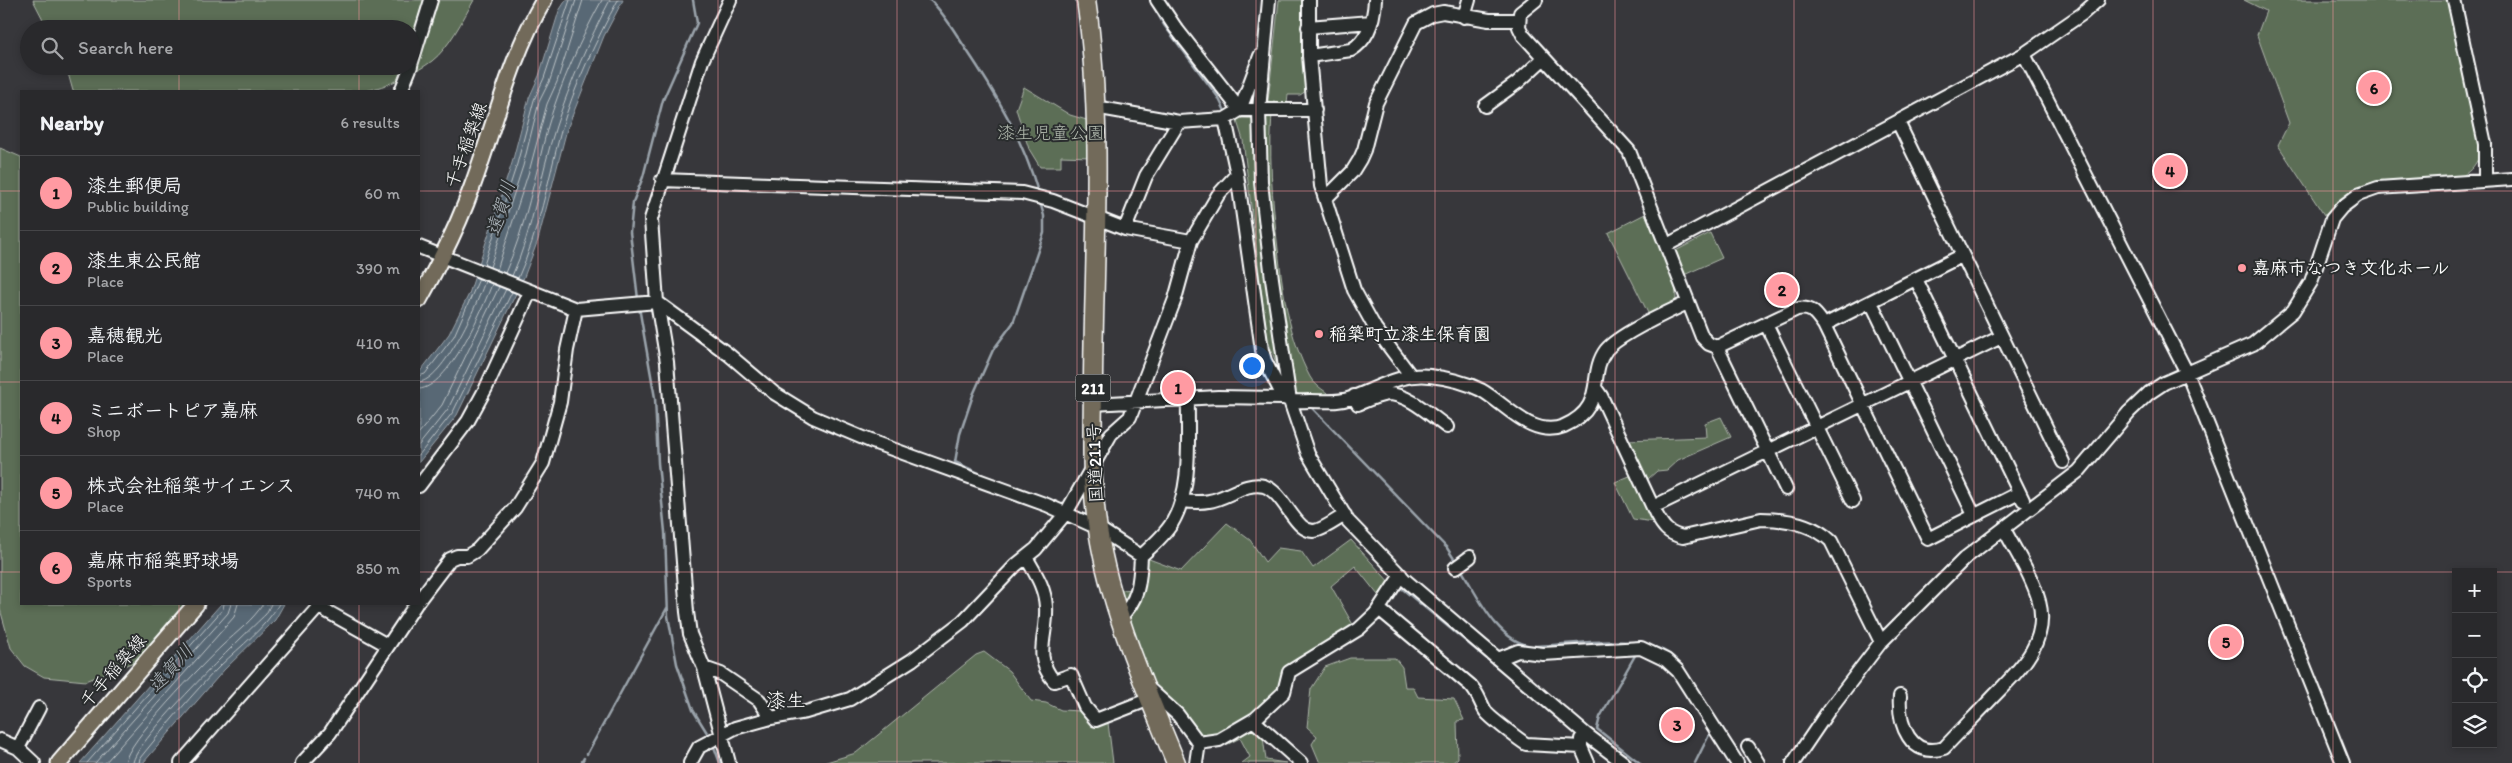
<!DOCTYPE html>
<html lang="en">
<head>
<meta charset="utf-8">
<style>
	:root { --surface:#29292c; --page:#353538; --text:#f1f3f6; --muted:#a5a6a9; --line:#454548; --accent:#ff9aa2 }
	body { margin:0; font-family:Itim,"Klee One",sans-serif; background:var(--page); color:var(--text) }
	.controls { position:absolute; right:15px; bottom:15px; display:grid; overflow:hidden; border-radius:0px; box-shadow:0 2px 8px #0003 }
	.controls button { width:45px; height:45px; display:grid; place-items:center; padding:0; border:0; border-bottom:1px solid var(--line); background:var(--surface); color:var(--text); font:25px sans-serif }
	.you { position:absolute; left:1251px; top:365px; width:18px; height:18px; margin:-12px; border:4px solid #fff; border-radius:50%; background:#1a73e8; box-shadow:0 0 0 8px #1a73e833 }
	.badge { display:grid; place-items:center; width:32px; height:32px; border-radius:50%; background:var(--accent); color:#111; font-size:16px; font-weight:700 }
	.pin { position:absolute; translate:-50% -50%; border:2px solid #fff; box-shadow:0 1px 5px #0006 }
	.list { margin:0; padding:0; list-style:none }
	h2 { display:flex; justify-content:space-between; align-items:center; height:65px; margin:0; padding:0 20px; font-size:21px }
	h2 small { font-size:16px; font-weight:400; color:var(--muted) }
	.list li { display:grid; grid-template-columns:32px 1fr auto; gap:15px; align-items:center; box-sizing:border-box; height:75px; padding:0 20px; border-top:1px solid var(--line) }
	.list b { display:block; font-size:19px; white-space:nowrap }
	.list p { margin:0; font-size:16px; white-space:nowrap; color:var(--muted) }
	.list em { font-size:16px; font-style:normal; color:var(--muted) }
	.icon { flex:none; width:28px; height:28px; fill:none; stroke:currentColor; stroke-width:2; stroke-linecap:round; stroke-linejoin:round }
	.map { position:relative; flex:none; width:2512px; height:763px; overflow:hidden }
	.search { position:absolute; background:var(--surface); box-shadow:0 2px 8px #0003; left:20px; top:20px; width:400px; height:55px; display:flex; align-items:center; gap:12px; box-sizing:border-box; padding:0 18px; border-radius:28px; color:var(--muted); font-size:19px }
	.panel { position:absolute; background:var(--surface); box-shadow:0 2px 8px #0003; left:20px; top:90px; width:400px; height:515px; border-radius:0px }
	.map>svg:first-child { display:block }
	.green { fill:#5c6e57; stroke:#aeb6ab }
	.water { fill:#586874; stroke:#9ba4ac }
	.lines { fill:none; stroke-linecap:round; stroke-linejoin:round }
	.shore { stroke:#bcc3c7; stroke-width:1 }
	.stream { stroke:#9ba4ac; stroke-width:2.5 }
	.minor-casing { stroke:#fff; stroke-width:16 }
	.major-casing { stroke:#fff; stroke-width:19 }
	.highway-casing { stroke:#fff; stroke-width:21 }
	.minor { stroke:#2a2d2e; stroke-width:12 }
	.major { stroke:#726b5a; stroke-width:15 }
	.highway { stroke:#726b5a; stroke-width:18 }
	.grid { fill:none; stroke:#ff9aa2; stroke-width:1; stroke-opacity:0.55 }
	.poi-dot { fill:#ff9aa2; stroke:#2a2d2e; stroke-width:2 }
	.labels { text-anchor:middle; stroke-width:4; stroke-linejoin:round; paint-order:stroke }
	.shield { fill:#2a2d2e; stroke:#bfc0c0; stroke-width:1 }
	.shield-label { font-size:16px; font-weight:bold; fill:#fff }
	.park-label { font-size:18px; fill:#aeb6ab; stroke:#2a2d2e }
	.street-label { font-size:18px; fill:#fff; stroke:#2a2d2e }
	.poi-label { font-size:18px; font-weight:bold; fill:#fff; stroke:#2a2d2e; text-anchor:start }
	.water-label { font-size:19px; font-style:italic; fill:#acb4ba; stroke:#2a2d2e }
	.quarter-label { font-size:20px; fill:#fff; stroke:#2a2d2e }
</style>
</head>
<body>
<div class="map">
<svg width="2512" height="763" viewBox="0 0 2512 763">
	<rect width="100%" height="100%" fill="#37373b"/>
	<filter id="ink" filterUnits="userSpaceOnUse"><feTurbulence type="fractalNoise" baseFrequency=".02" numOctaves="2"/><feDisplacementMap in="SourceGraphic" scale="10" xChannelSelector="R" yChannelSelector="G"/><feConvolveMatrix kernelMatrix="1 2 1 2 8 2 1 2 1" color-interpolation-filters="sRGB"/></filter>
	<g filter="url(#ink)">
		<!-- green -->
		<path class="green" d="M33 0H474C463 19 449 48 432 61 415 74 385 87 365 91H73L66 66H411V29H48Z
			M1279 0H1303L1306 91 1300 95H1288L1287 103 1273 102C1268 151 1272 199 1278 249 1283 293 1289 338 1310 377 1315 386 1328 393 1336 399H1303L1282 379 1267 338 1243 140 1236 118 1266 119Z
			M2244 0H2452L2483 144C2471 198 2426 174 2386 184 2369 188 2343 208 2324 215L2278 145 2289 123 2257 35 2266 11Z
			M1024 87 1070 115 1090 121V157L1061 156V167H1040L1029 149 1016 109Z
			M0 148 21 157V604H186L185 616 149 656 86 681 44 677 25 666 11 648 0 609Z
			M1645 214 1664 257 1710 233 1722 258 1675 279 1676 300 1649 315 1608 233Z
			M1721 417 1731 437 1678 460 1667 470 1657 471 1648 479 1642 470 1661 523 1633 519 1615 482 1637 473 1627 440 1706 437 1705 423Z
			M1227 523 1250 540 1265 562 1278 548 1301 551 1313 568 1351 540 1391 584 1378 595 1355 566 1331 586 1356 630 1295 667 1261 729 1256 731 1263 737 1266 760 1286 763H1242L1250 757 1240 738 1228 744 1212 742 1193 732 1156 691 1118 590 1138 589 1141 556 1181 571Z
			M984 652 1009 671 1031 701 1046 703 1061 710 1080 711 1108 723 1113 763H823L856 753 976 655Z
			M1350 658H1395L1402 667 1405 687H1413L1418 697 1454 699 1464 720 1457 721 1458 758 1452 763H1320L1312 744 1317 736 1307 727 1311 689 1325 667Z"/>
		<!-- water -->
		<path class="water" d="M566 0H623L604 36 567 129 538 240 524 277 457 415 419 462V373L449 334 469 294 512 163 529 98 539 76 559 11Z
			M221 604H284L275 620 224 670 143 763H80Z"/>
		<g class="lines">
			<!-- shore -->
			<path class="shore" d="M484 265 517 164 534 100 544 78 570 0
				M490 267 523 166 539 102 550 80 576 0
				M497 270 530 168 547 104 557 82 583 0
				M505 273C526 227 535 175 548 126 559 87 582 36 602 0
				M512 276C534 228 540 175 556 126 570 83 589 40 610 0
				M518 278C539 232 548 180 561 131 573 89 597 38 618 0
				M419 376 425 374 454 336 479 279
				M419 382C443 381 478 303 485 281
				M419 389C448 388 483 309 492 284
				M419 433 442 405 499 287
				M419 445 448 409 506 289
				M419 455 453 412 512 292
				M87 763 223 609 224 604
				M95 763 228 613 231 604
				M105 763 234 617 238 604
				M125 763C126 742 204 663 223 645 236 633 254 619 263 604
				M133 763C134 741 244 635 266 614L271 604
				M139 763 140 758C166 726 192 694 221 665 241 646 265 628 279 604"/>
			<!-- stream -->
			<path class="stream" d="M930 0C944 13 954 31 964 46 995 92 1023 139 1038 192
				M1150 0 1164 25 1218 97 1226 113
				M638 299 630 232 633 202 643 177 663 100 697 23 693 0
				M639 307 655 398 658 463 665 532 668 616 677 664 693 710 709 736
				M1310 406 1447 548 1456 562
				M985 476 955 462 960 434 973 395 993 350 1013 323 1044 233V216L1040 202
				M1461 569C1478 596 1496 640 1531 646 1572 646 1656 627 1681 666
				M1399 586 1539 702
				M1637 652 1600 717 1597 729 1640 763
				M713 744 720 763
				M587 754 667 608
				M581 763 584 758
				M1695 763 1711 731"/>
			<defs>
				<path id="minor" d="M1157 0 1175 27 1240 110
					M1269 0 1259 110 1261 182 1272 279 1290 401 1308 454 1348 521 1404 579 1587 735 1624 763
					M1309 0V56L1321 186 1354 290 1375 328 1411 376
					M1536 0 1520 13 1519 27 1523 35 1629 151 1702 337 1709 344 1717 347 1786 489
					M2454 0 2485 144V179
					M1464 17 1469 0
					M1308 27 1371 22
					M2024 54 2187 373 2343 763
					M1309 56 1351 50C1368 40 1374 19 1375 0
					M411 65 431 0
					M401 91 411 66
					M1485 106 1518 82 1544 58
					M1095 107 1179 122 1225 119 1240 110H1315
					M1240 110 1260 56
					M1225 119 1237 174 1262 350 1265 361 1284 398
					M1898 122 2063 462
					M662 180 1022 193 1053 201 1125 229 1191 241
					M1325 199 1352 172 1360 159 1364 150 1376 103 1416 23 1433 14 1443 12 1489 20H1518
					M1125 229 1146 176 1179 122
					M1667 245 2024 54 2082 14 2098 0
					M419 247 576 309 657 302 728 354 774 393 813 417 870 441 1047 505 1098 528 1141 556C1140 581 1139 601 1119 618
					M1916 279 2023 500
					M1871 302 1974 515
					M1766 324 1853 501
					M1824 325 1961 256
					M1717 347 1797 309C1812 306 1816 314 1824 325L1928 539 2019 493
					M1596 389 1601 396 1656 514C1663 527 1668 534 1683 537L1761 519C1785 519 1813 524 1831 541L1881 642
					M1354 396 1358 404C1367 400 1378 395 1388 394 1409 394 1431 416 1447 427
					M1093 404 1218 397 1284 398C1292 403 1301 401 1310 401 1324 401 1338 403 1351 398 1378 388 1400 373 1430 376 1448 378 1465 382 1481 390 1506 404 1532 439 1564 426 1608 407 1587 375 1606 350 1619 334 1668 312 1687 303
					M419 486 468 421 486 388 530 292
					M1182 501C1191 502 1200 503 1209 501 1226 499 1246 481 1264 486 1286 493 1296 538 1318 530 1327 527 1336 520 1345 515
					M1653 507 2001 337
					M1141 556C1152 546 1164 536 1172 523 1193 487 1187 439 1188 399
					M1026 557C1035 573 1045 587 1046 607 1048 635 1032 656 1054 681L1071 675 1085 707 1096 720 1150 699
					M1455 568 1470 557
					M419 600 450 559 457 556H467L477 550 515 508 543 463 560 402 567 350 576 309
					M319 607 387 645
					M1379 609 1470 685C1479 694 1480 703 1486 712 1489 717 1521 741 1526 744L1581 747
					M1498 659 1518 651 1543 654 1641 648 1666 660 1678 671 1737 763
					M704 668 721 674 759 700 771 718
					M1147 687 1178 715 1199 743 1219 740 1255 719 1284 692 1289 672 1359 629 1376 613 1401 575
					M1900 696C1898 724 1910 759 1944 748 1960 731 1976 715 1992 698 2018 671 2050 643 2039 601 2032 576 2016 552 2004 529
					M1253 720 1301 763
					M1581 739V747L1588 763
					M0 740 18 748 34 763
					M1748 747 1758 763
					M18 748 39 708
					M181 763 321 604
					M302 763 330 733 416 604
					M690 763 699 747 735 728 771 718 806 712 850 699 912 660 963 621 1016 565 1036 549 1066 513 1111 434 1130 417 1175 299 1191 241 1218 195 1237 174
					M729 763 704 668 690 634 687 612 667 362 657 302 651 219 702 61 730 0
					M1196 763 1199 743
					M1793 763 1829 710 1881 642 1965 558 2079 471 2129 412 2149 393 2164 383 2253 344 2293 311 2311 282 2332 219 2342 207 2358 195 2378 188 2512 179"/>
				<path id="major" d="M419 300C439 264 458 227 472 187 495 125 510 57 544 0
					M59 763 196 604"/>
				<path id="highway" d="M1086 0C1104 124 1094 253 1093 378 1093 429 1090 480 1098 530 1111 612 1145 687 1176 763"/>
			</defs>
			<!-- minor casing -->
			<use href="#minor" class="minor-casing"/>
			<!-- major casing -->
			<use href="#major" class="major-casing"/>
			<!-- highway casing -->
			<use href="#highway" class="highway-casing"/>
			<!-- minor -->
			<use href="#minor" class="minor"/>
			<!-- major -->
			<use href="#major" class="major"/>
			<!-- highway -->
			<use href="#highway" class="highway"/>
		</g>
	</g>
	<!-- grid -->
	<path class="grid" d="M179 0V29M359 0V29M538 0V763M718 0V763M897 0V763M1077 0V763M1256 0V763M1435 0V763M1615 0V763M1794 0V763M1974 0V763M2153 0V763M2333 0V763M179 66V91M359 66V91M0 191H21M419 191H2512M0 382H21M419 382H2512M0 572H21M419 572H2456M2493 572H2512M179 604V763M359 604V763"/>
	<!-- markers -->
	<g class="poi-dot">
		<circle cx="2242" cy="268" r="5"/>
		<circle cx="1319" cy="334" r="5"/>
	</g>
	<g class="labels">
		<!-- shield labels -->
		<rect class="shield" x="1075.5" y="374.5" width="35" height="27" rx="4"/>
		<g class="shield-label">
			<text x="1093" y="394">211</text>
		</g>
		<!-- park labels -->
		<g class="park-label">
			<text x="1051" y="139">漆生児童公園</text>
		</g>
		<!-- street labels -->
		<g class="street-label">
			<text transform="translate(466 145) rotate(-70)" y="6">千手稲築線</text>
			<text transform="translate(1095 463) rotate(-92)" y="6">国道211号</text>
			<text transform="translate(113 671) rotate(-49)" y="6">千手稲築線</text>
		</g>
		<!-- poi labels -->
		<g class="poi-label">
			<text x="2252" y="274">嘉麻市なつき文化ホール</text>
			<text x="1329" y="340">稲築町立漆生保育園</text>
		</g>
		<!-- water labels -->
		<g class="water-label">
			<text transform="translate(500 208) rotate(-73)" y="7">遠賀川</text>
			<text transform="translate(170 668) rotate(-48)" y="7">遠賀川</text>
		</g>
		<!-- quarter labels -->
		<g class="quarter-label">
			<text x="786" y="707">漆生</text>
		</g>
	</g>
</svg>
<div class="controls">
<button>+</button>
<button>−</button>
<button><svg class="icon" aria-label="locate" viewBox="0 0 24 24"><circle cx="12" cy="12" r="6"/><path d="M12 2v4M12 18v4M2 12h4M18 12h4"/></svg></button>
<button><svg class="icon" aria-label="layers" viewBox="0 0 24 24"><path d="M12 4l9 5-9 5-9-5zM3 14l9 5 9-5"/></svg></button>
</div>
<div class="you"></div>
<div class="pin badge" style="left:1178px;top:388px">1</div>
<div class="pin badge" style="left:1782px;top:290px">2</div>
<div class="pin badge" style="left:1677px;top:725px">3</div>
<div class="pin badge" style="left:2170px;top:171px">4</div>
<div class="pin badge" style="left:2226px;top:642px">5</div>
<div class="pin badge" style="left:2374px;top:88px">6</div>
<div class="search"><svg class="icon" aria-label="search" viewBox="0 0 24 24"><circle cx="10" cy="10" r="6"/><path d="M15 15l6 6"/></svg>Search here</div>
<section class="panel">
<h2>Nearby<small>6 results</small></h2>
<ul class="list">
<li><span class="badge">1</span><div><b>漆生郵便局</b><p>Public building</p></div><em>60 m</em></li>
<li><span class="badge">2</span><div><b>漆生東公民館</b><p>Place</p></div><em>390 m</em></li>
<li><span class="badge">3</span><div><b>嘉穂観光</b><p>Place</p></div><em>410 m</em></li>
<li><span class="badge">4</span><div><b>ミニボートピア嘉麻</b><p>Shop</p></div><em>690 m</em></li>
<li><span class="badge">5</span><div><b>株式会社稲築サイエンス</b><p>Place</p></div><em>740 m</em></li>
<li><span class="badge">6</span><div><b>嘉麻市稲築野球場</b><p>Sports</p></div><em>850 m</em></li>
</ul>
</section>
</div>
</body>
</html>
